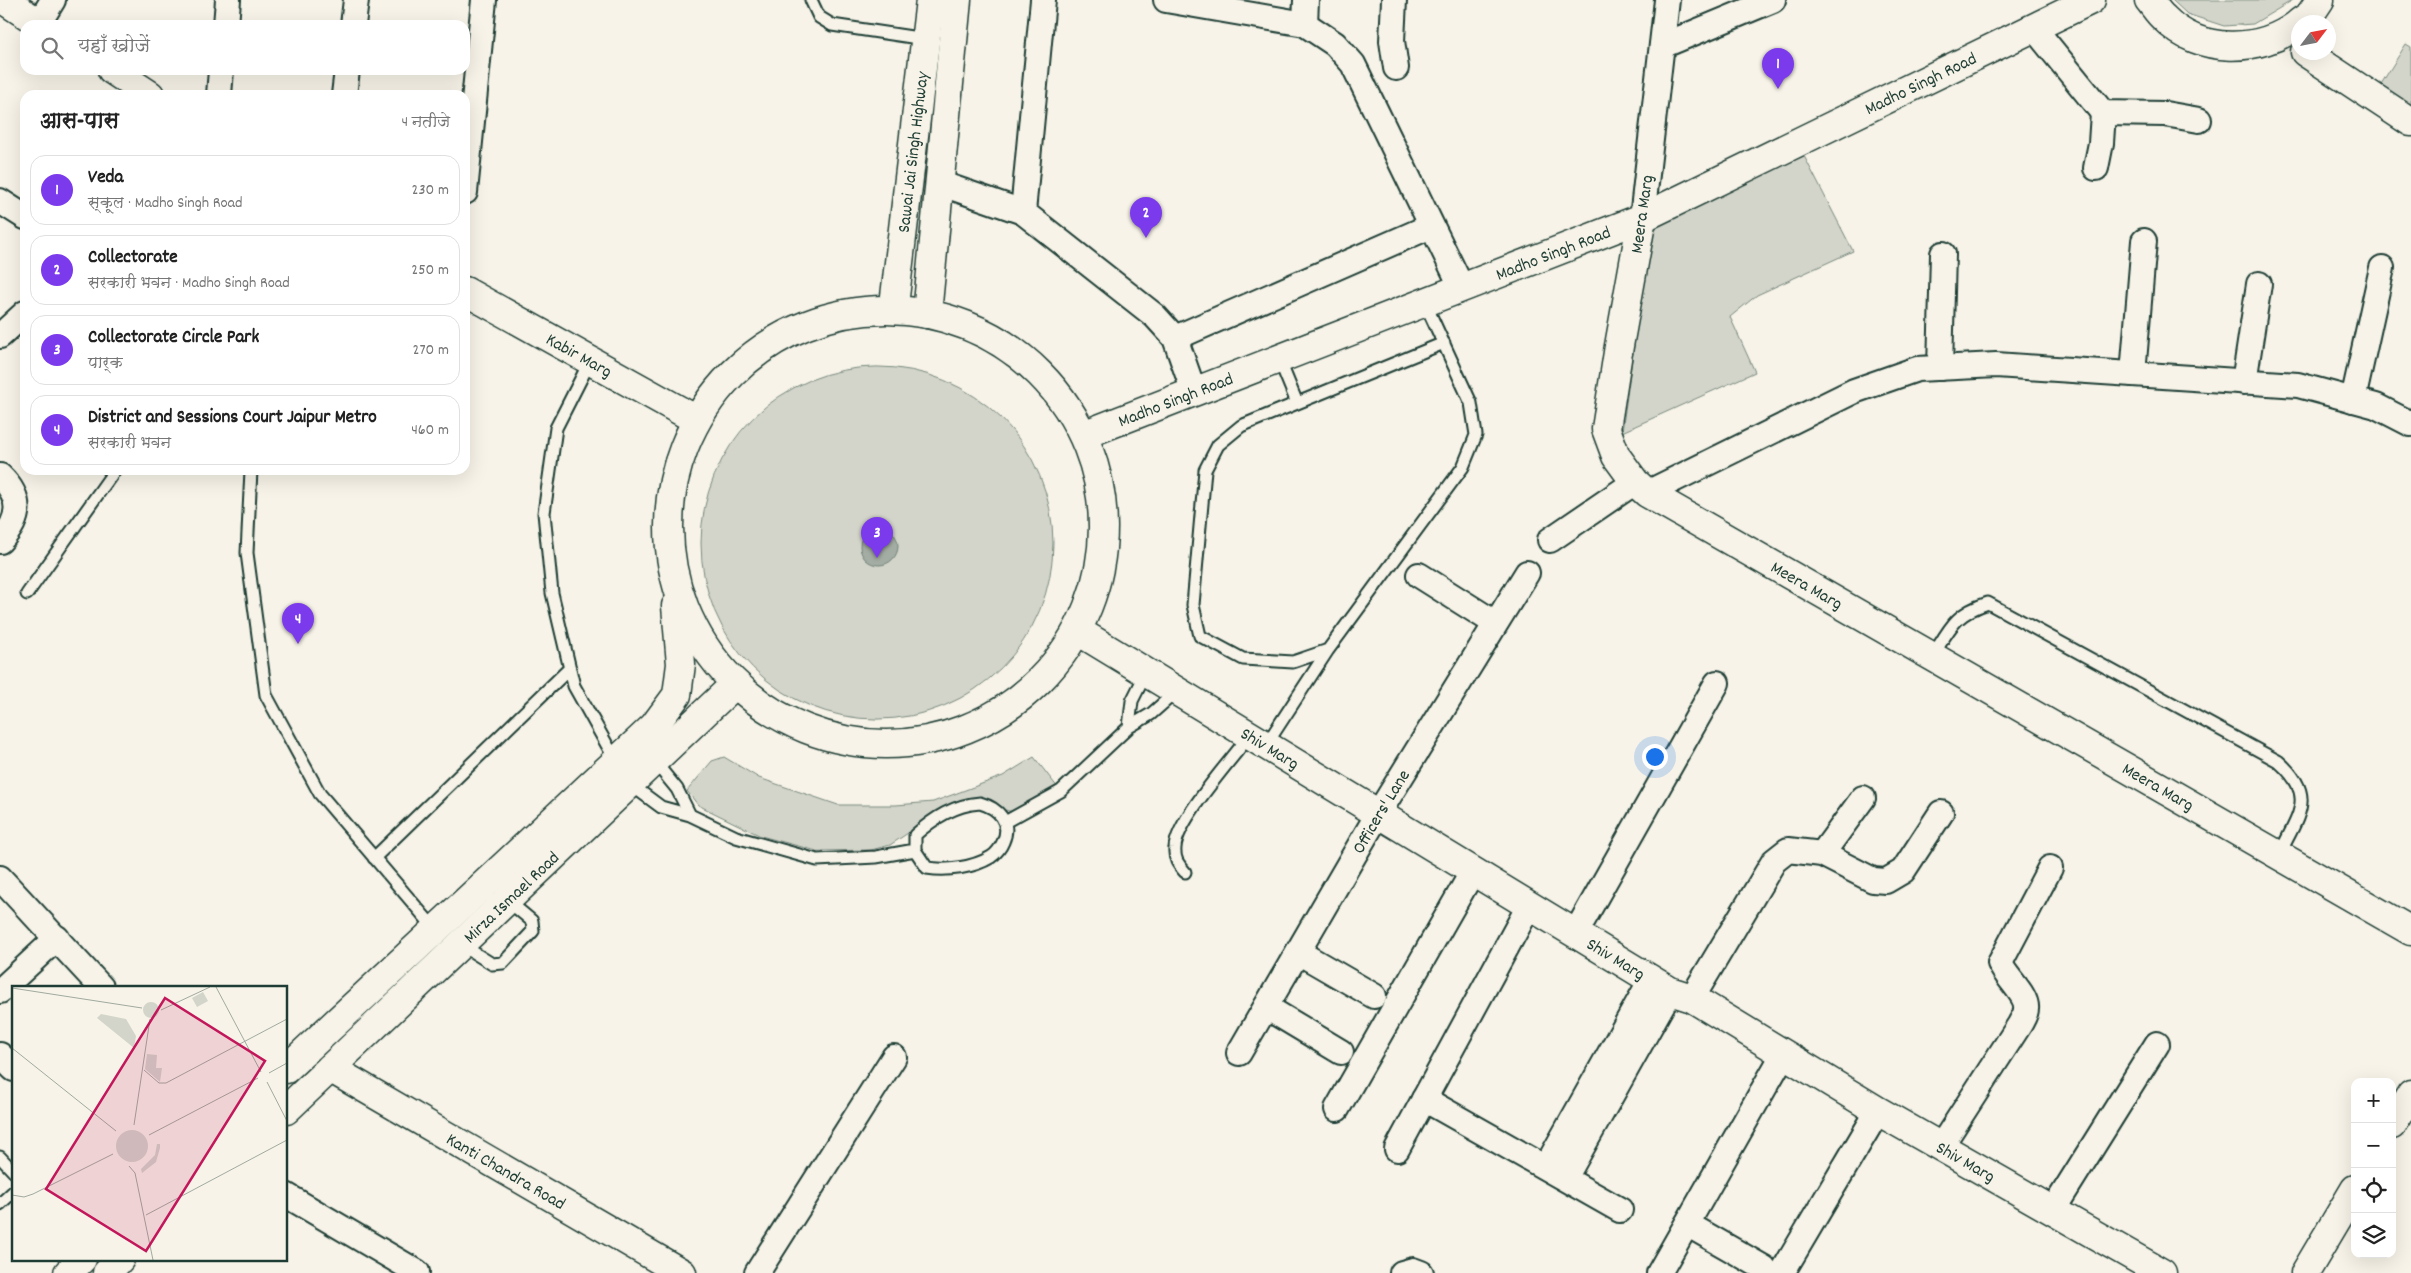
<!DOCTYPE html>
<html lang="hi">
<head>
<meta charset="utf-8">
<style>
	:root { --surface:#fff; --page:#f6f6f6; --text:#222; --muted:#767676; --line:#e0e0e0; --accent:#7c3aed }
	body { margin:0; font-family:Dekko,"Playpen Sans Deva",sans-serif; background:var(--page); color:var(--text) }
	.controls { position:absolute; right:15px; bottom:15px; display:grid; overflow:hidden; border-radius:10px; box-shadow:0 5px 20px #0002 }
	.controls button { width:45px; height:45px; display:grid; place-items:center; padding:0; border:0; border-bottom:1px solid var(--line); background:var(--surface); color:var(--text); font:25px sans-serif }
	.compass { position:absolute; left:2291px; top:15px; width:45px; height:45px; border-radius:50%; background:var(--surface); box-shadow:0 5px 20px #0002; rotate:58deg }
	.you { position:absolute; left:1654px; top:756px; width:18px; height:18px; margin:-12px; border:4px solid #fff; border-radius:50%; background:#1a73e8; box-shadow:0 0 0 8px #1a73e833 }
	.badge { display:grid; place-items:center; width:32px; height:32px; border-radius:50%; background:var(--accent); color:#fff; font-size:16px; font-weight:700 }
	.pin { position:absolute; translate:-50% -41px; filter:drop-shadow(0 1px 2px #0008) }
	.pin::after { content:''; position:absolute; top:26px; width:18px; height:15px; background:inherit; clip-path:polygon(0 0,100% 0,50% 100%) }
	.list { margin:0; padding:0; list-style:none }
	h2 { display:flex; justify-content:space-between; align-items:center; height:65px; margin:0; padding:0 20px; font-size:21px }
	h2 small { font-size:16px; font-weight:400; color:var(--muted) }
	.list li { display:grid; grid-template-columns:32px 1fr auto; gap:15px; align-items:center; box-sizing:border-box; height:70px; margin:0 10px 10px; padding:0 10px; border:1px solid var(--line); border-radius:15px }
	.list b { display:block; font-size:19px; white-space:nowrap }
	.list p { margin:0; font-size:16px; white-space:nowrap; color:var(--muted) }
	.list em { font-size:16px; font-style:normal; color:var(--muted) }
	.icon { flex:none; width:28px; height:28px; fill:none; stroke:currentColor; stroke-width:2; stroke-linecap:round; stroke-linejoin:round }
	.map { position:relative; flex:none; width:2411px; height:1273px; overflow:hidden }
	.search { position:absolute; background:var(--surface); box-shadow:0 5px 20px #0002; left:20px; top:20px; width:450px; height:55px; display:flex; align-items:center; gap:12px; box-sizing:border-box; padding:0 18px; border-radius:15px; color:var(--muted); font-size:19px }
	.panel { position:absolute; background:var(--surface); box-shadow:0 5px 20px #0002; left:20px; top:90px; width:450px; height:385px; border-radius:15px }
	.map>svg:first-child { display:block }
	.green { fill:#d3d5ca; stroke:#79897f }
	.water { fill:#a4ada3; stroke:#6f8077 }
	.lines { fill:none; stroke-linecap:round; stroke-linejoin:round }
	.service-casing { stroke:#1f3d34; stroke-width:15 }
	.minor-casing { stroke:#1f3d34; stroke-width:28 }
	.tertiary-casing { stroke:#1f3d34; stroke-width:31 }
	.primary-casing { stroke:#1f3d34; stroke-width:31 }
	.service { stroke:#f7f3e8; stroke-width:11 }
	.minor { stroke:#f7f3e8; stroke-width:24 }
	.tertiary { stroke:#f7f3e8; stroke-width:28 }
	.primary { stroke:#f7f3e8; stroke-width:28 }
	.labels { text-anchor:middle; stroke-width:4; stroke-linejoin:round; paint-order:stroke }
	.street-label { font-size:18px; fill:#1f3d34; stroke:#f7f3e8 }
	.inset-road { fill:none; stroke:#a1aaa0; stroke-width:1 }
	.view { fill:#c2185b; fill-opacity:0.15; stroke:#c2185b; stroke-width:2.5 }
	.inset-edge { fill:none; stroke:#1f3d34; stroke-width:2.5 }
</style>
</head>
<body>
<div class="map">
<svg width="2411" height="1273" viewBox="0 0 2411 1273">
	<rect width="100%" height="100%" fill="#f7f3e8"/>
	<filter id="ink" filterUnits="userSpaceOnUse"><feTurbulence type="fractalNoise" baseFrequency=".02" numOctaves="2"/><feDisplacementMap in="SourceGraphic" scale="10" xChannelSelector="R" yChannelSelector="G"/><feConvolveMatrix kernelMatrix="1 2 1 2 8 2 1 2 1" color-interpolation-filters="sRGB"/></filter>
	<g filter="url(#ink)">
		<!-- green -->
		<path class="green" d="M2172 0H2293L2253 24 2224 26 2187 14Z
			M2406 44 2411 47V111L2378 89Z
			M1804 156 1853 251 1757 295 1730 317 1755 372 1622 432 1651 224Z
			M701 543a176 176 0 1 1 352 0a176 176 0 1 1-352 0Z
			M724 757 759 778 838 805H896L933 802 1003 776 1034 757 1058 788 1021 814 981 804 911 831 890 845 871 850 817 851 761 836 698 805 687 791 712 761Z"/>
		<!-- water -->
		<path class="water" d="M860 546a19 19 0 1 1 38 0a19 19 0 1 1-38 0Z"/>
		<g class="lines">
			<defs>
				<path id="service" d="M811 0 819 17 832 25 925 39
					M1425 303 1471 403 1476 435 1463 467 1328 650 1293 662 1243 659 1200 636 1193 605 1205 470 1218 445 1241 426 1444 343
					M1279 359 1297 403
					M590 361 556 428 544 513 552 593 574 686 616 761
					M251 470 247 553 266 695 320 794 435 929
					M27 594 115 470
					M1932 657C1950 628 1954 614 1988 603L2278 761C2318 796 2298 815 2279 855
					M1129 727 1132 701 1146 673
					M1266 745 1328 650
					M654 761 677 789 690 815
					M630 784 661 807 690 815 736 837 817 860 876 857 915 850
					M980 803C998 808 1012 822 1003 842 1001 847 996 854 991 857 973 868 947 871 927 868L915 850V835C934 818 954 805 980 803Z
					M1005 822 1061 791 1129 727 1151 714 1177 691
					M374 858 570 668
					M1185 872C1178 864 1174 859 1175 848 1176 821 1232 759 1250 735
					M460 944 492 964 503 963 533 931 532 921 507 900
					M0 1157 14 1172
					M0 1204 14 1191"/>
				<g id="minor">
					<path d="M1166 0 1305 24 1335 44 1353 64 1462 288"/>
					<path d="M1394 0 1392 41 1396 68"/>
					<path d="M39 23 53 0"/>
					<path d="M1305 24 1306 0"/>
					<path d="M226 25 228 0"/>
					<path d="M353 25 356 0"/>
					<path d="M2034 28 2103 113 2165 114 2199 120"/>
					<path d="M1662 46 1773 0"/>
					<path d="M219 95 221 70"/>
					<path d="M344 95 347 70"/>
					<path d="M2096 168 2101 143 2103 113"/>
					<path d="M939 183 1023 212 1155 316 1175 338 1194 392"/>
					<path d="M465 192 484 0"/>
					<path d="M0 201 25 217"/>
					<path d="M1023 212 1043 0"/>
					<path d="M1642 218 1667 0"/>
					<path d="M0 336 25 313"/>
					<path d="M1175 338 1431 226"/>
					<path d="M1940 368 1943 254"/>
					<path d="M2133 374 2144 241"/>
					<path d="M2244 382 2259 284"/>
					<path d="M2353 400 2382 268"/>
					<path d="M0 476C23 498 21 519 0 541"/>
					<path d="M1647 493 1854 391 1917 369 1996 365 2298 385 2376 406 2411 424"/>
					<path d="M1550 540 1635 482"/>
					<path d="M1419 575 1495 623"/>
					<path d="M1822 854 1863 798"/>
					<path d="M0 878 101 987"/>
					<path d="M1575 934 1717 683"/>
					<path d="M1298 952 1374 996"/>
					<path d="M0 991 57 938"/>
					<path d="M1692 998 1774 861 1788 850 1822 854 1873 880 1886 881 1903 871 1941 813"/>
					<path d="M1266 1007 1341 1052"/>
					<path id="s1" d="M1239 1053 1378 814 1527 573"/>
					<path d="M0 1055 14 1069"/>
					<path d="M1424 1099 1620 1210"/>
					<path d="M1337 1109 1473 871"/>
					<path d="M1941 1146 2020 1024C2022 1020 2026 1014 2026 1009 2028 995 2005 977 2000 963L2050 868"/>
					<path d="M1397 1149 1529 906"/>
					<path d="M1546 1167 1651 980"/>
					<path d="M1565 1178 1670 991"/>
					<path d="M286 1195 417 1272"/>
					<path d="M2053 1210 2157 1044"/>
					<path d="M1687 1224 1764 1268 1767 1273"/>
					<path d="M757 1273 894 1057"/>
					<path d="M1402 1273 1413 1270 1421 1273"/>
					<path d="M1659 1273 1783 1055"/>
					<path d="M1782 1273 1878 1111"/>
				</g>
				<g id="tertiary">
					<path d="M4 0 42 25"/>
					<path d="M2149 0C2154 6 2158 13 2164 18 2200 55 2260 53 2298 24"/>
					<path d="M2300 22 2310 15 2320 0"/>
					<path d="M2305 52 2411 122"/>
					<path d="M112 70 150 95"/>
					<path id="s2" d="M1642 218 1619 346 1606 429 1616 456 1635 482 1647 493 2411 931"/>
					<path id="s3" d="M465 291 695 419"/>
					<path id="s4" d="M1083 435 1642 218 2091 0"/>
					<path id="s5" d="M1078 631 1670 991 1692 998 1878 1111 2162 1273"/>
					<path id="s6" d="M330 1068 682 1273"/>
					<path d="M2392 1125 2411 1094"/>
					<path d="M2305 1273 2355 1189"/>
				</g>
				<g id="primary">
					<path id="s7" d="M894 305 930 0"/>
					<circle cx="886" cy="527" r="217"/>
					<path d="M927 314 957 0"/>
					<path d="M286 1069 654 726 677 695 681 664 676 606"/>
					<path id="s8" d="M286 1110 735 684"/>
					<path d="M68 1273 82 1259"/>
					<path d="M107 1273 120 1259"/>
				</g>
			</defs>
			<!-- service casing -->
			<use href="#service" class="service-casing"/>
			<!-- minor casing -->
			<use href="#minor" class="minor-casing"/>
			<!-- tertiary casing -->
			<use href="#tertiary" class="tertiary-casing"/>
			<!-- primary casing -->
			<use href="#primary" class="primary-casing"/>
			<!-- service -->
			<use href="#service" class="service"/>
			<!-- minor -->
			<use href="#minor" class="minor"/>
			<!-- tertiary -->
			<use href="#tertiary" class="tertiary"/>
			<!-- primary -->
			<use href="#primary" class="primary"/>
		</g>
	</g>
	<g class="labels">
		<!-- street labels -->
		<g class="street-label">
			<text dy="6" stroke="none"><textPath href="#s4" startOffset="909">Madho Singh Road</textPath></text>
			<text dy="6" stroke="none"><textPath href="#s7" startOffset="154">Sawai Jai Singh Highway</textPath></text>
			<text transform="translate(1641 214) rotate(-82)" y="6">Meera Marg</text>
			<text dy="6" stroke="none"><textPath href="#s4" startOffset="504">Madho Singh Road</textPath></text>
			<text dy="6" stroke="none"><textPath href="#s3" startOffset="131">Kabir Marg</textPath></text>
			<text dy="6" stroke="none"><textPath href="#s4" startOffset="99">Madho Singh Road</textPath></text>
			<text dy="6" stroke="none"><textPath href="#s2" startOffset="476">Meera Marg</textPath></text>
			<text dy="6" stroke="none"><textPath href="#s5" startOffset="225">Shiv Marg</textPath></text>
			<text dy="6" stroke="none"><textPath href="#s2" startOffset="881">Meera Marg</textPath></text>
			<text dy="6" stroke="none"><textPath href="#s1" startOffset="280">Officers' Lane</textPath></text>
			<text dy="6" stroke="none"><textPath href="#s8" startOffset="310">Mirza Ismael Road</textPath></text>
			<text dy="6" stroke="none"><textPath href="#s5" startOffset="630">Shiv Marg</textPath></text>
			<text dy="6" stroke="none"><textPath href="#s5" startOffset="1035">Shiv Marg</textPath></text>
			<text dy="6" stroke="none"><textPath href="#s6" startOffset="204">Kanti Chandra Road</textPath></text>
		</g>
	</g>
	<!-- overview -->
	<g transform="translate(12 986)">
		<rect width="275" height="275" fill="#f7f3e8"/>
		<path d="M191 6 196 15 185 21 180 12ZM131 24a8 8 0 1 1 16 0a8 8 0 1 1-16 0ZM89 28 114 33 124 50 122 62 85 32ZM135 68 145 69 144 82H150L148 96 133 83ZM104 160a16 16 0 1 1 32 0a16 16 0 1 1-32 0ZM145 158H148V162L144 176 130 187 129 183 143 169Z" fill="#d3d5ca"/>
		<path class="inset-road" d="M204 1 249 86M0 2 130 22M149 24 198 1M0 62 104 145M132 84 147 97H154L275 33M257 87 275 77M255 96 275 135M122 139 138 33M137 149 246 92M117 180 123 187 141 274M0 209 12 211 21 208 101 168M134 229 275 154"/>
		<path class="view" d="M153 12 253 75 134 265 34 203Z"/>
		<rect width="275" height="275" class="inset-edge"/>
	</g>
</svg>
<div class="controls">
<button>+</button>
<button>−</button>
<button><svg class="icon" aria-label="locate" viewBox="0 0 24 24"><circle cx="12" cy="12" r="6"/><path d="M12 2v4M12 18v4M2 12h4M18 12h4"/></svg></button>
<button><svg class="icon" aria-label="layers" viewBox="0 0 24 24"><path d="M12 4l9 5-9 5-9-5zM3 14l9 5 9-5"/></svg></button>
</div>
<svg class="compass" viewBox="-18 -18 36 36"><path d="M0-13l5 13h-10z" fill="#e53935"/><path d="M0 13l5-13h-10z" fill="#767676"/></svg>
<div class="you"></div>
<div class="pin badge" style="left:1778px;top:89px">1</div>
<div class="pin badge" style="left:1146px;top:238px">2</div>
<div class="pin badge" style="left:877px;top:558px">3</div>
<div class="pin badge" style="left:298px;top:644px">4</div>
<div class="search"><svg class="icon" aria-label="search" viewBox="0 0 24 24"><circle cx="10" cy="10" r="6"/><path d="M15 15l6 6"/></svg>यहाँ खोजें</div>
<section class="panel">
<h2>आस-पास<small>4 नतीजे</small></h2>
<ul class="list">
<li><span class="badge">1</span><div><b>Veda</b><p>स्कूल · Madho Singh Road</p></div><em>230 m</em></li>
<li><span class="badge">2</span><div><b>Collectorate</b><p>सरकारी भवन · Madho Singh Road</p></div><em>250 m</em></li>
<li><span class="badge">3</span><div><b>Collectorate Circle Park</b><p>पार्क</p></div><em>270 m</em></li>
<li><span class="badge">4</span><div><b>District and Sessions Court Jaipur Metro</b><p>सरकारी भवन</p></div><em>460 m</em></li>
</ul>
</section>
</div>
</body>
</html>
